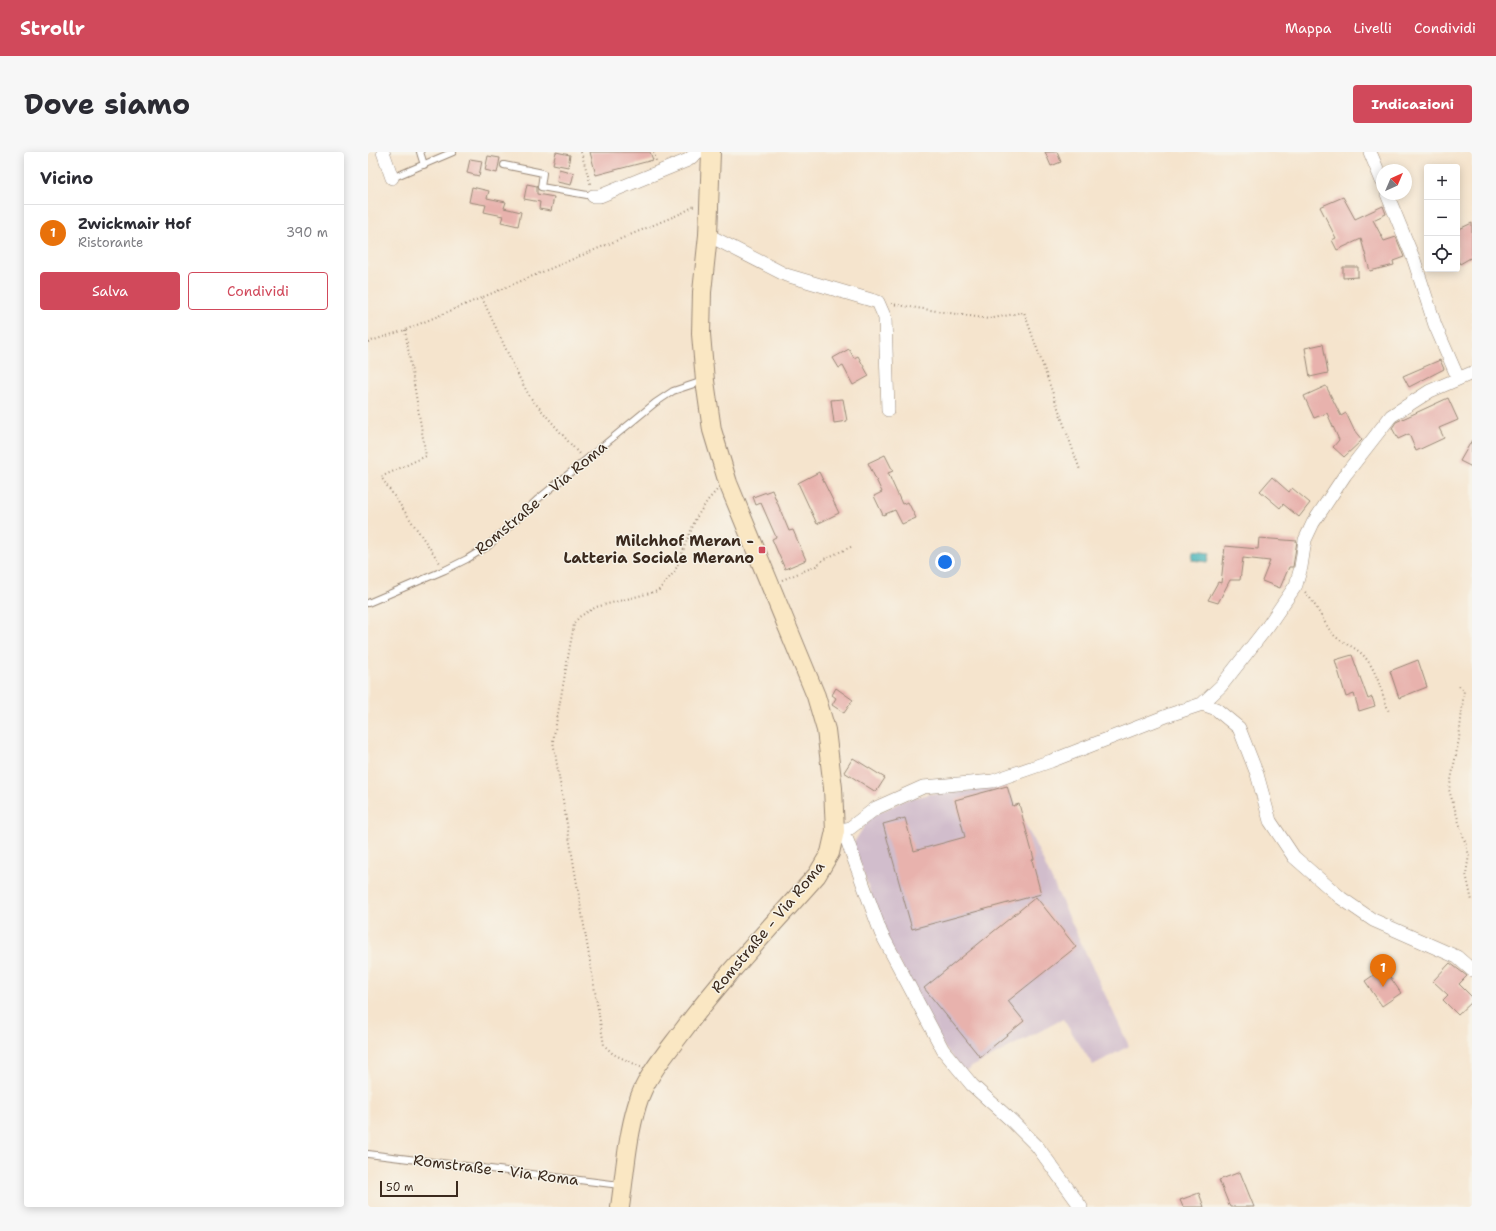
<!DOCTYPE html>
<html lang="it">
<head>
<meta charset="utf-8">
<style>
	:root { --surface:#fff; --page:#f7f7f7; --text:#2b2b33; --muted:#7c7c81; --line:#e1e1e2; --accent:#d1495b }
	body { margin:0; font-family:"Shantell Sans",sans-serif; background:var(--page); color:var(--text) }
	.controls { position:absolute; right:12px; top:12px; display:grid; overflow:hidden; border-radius:4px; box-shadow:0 2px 10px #0003 }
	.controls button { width:36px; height:36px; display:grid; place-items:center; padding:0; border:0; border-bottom:1px solid var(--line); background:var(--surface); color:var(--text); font:20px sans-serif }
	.compass { position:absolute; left:1008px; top:12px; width:36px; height:36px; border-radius:50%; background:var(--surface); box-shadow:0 2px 10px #0003; rotate:44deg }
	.scale { position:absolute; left:12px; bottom:10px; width:78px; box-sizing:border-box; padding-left:4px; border:2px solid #3b2a1e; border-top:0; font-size:11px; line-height:14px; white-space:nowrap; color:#3b2a1e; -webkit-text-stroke:3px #f7f3e8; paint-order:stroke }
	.you { position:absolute; left:577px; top:410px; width:14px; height:14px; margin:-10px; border:3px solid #fff; border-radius:50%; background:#1a73e8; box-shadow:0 0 0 6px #1a73e833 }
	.badge { display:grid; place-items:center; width:26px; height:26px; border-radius:50%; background:var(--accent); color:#fff; font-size:13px; font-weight:700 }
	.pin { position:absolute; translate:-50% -33px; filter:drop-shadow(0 1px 2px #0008) }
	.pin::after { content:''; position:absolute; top:21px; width:14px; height:12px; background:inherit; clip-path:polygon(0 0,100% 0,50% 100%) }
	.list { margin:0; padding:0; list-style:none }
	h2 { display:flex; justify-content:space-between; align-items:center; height:52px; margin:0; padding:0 16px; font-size:17px }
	h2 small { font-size:13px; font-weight:400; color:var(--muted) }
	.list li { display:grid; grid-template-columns:26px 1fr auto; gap:12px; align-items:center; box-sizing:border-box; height:56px; padding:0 16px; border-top:1px solid var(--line) }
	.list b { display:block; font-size:15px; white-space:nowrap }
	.list p { margin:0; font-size:13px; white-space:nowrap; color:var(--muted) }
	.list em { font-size:13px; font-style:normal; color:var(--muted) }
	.actions { display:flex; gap:8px; padding:12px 16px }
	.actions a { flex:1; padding:9px 0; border:1px solid var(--accent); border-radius:4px; text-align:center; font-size:14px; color:var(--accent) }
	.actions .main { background:var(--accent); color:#fff }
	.icon { flex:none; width:22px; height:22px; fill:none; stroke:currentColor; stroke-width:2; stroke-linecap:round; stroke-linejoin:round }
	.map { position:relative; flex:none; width:1104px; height:1055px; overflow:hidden; border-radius:4px }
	header { display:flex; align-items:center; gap:24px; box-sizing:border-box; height:56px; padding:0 20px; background:var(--accent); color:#fff }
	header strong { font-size:19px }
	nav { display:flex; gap:22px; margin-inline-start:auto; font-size:14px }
	.intro { display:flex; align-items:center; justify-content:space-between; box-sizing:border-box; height:96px; padding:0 24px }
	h1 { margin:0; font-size:28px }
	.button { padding:10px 18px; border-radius:4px; background:var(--accent); color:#fff; font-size:14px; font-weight:700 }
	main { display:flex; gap:24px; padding:0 24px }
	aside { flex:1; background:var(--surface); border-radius:4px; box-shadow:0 2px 10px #0003 }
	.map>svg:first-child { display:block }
	.industrial { fill:#d1bdcc }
	.water { fill:#44b4ba; stroke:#406f6c }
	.building { fill:#e8b2ad }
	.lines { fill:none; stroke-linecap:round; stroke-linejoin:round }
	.lane-casing { stroke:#988776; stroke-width:8 }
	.street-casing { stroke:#988776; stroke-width:14 }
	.secondary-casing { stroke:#988776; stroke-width:20 }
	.path { stroke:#988776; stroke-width:2; stroke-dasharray:1 3; stroke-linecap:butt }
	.lane { stroke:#fff; stroke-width:6 }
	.street { stroke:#fff; stroke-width:13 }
	.secondary { stroke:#fae7c3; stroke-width:18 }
	.poi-dot { fill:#d1495b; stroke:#f7f3e8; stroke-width:1.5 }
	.labels { text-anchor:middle; stroke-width:3; stroke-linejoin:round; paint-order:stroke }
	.street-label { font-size:15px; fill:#3b2a1e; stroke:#f7f3e8 }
	.poi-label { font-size:15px; font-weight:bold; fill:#3b2a1e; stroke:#f7f3e8; text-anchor:end }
</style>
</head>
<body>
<header>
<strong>Strollr</strong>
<nav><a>Mappa</a><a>Livelli</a><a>Condividi</a></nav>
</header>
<div class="intro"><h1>Dove siamo</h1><a class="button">Indicazioni</a></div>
<main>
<aside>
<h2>Vicino<small></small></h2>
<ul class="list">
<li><span class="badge" style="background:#e8710a">1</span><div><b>Zwickmair Hof</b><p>Ristorante</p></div><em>390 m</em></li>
</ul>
<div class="actions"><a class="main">Salva</a><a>Condividi</a></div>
</aside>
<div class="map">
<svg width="1104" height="1055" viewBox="0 0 1104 1055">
	<rect width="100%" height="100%" fill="#f7f3e8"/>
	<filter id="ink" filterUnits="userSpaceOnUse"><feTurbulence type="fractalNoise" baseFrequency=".025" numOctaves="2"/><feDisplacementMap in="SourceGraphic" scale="8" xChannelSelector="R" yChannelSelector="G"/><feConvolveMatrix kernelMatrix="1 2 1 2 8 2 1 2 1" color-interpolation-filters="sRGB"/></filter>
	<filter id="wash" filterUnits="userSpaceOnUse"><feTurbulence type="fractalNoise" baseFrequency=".012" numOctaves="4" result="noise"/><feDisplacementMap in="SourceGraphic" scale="16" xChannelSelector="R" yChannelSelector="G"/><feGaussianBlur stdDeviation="0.9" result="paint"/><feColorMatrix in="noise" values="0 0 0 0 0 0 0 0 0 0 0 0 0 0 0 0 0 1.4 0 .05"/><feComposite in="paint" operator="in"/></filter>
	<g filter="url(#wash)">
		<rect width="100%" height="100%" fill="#f5e4cd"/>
		<!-- industrial -->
		<path class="industrial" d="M637 631 669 696 761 894 725 913 695 867 596 919 576 895 518 786 485 692 502 665 537 648 562 642 601 639Z"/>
		<!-- water -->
		<path class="water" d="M825 399 842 401 840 410 824 408Z"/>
		<g id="blocks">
			<!-- building -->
			<path class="building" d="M188 0 202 3 200 15 185 12Z
				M222 0H282L285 8 228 23Z
				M677 0H689L693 10 683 14Z
				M120 4 132 6 129 21 117 18Z
				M102 7 114 9 111 24 99 21Z
				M191 17 206 21 203 33 189 30Z
				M159 32 169 34V42L186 45 183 59 171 57 172 50 156 47Z
				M104 35 121 39 119 46 138 50 136 56 153 60 150 74 133 70 135 64 116 60 118 53 101 50Z
				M975 45 987 67 1015 54 1018 62 1005 68 1016 89 1028 85 1036 105 1025 109 1026 113 1002 119 993 87 969 98 964 88 968 86 952 55Z
				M1104 71V105L1092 112 1089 107V78Z
				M975 115H990V125L975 126Z
				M955 192 960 221 942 225 937 196Z
				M481 197 486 206 490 204 501 224 485 233 475 214 471 216 465 206Z
				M1072 208 1076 217 1041 235 1035 224Z
				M958 234 973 264 978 261 986 278 994 288 976 305 965 295 971 288 959 261 946 266 936 244Z
				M1080 246 1090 268 1071 276 1076 286 1048 299 1041 282 1030 287 1024 276 1028 270Z
				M475 247 479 269 466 271 463 248Z
				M1104 288V315L1092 309Z
				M517 303 525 319 520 321 534 352 540 350 548 366 534 372 527 358 515 363 506 344 514 340 500 311Z
				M451 320 471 361 449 372 430 331Z
				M904 325 921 340 924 336 942 351 931 365 915 352 912 356 892 339Z
				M404 338 421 379 425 378 438 408 417 417 404 387 408 385 393 351 388 353 385 345Z
				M891 386 929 389 925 415H921L912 436 894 429 902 409 875 406 872 428H862L850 451 840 448 850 430 853 431 857 394 890 397Z
				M984 503 1000 547 1004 545 1007 554 991 559 986 542 978 545 967 508Z
				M1050 508 1059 535 1031 546 1022 519Z
				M468 536 485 548 476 561 464 553 468 546 464 543Z
				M485 606 517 626 508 640 476 620Z
				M639 634 645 654 651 652 666 707 664 708 673 742 544 777 515 672 537 666 546 699 597 685 587 648Z
				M668 745 708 795 640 849 656 869 612 905 556 836Z
				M1082 811 1099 824 1091 832 1104 845V850L1090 863 1075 848 1080 843 1065 829Z
				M1016 816 1033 841 1014 854 997 829Z
				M872 1020 886 1055H862L851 1028Z
				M831 1041 836 1055H815L812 1048Z"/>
		</g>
	</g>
	<g filter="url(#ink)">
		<use href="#blocks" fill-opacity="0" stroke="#988776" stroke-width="1"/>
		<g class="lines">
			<defs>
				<path id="lane" d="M52 0 56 13
					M136 13 175 21 173 35 225 44
					M24 26 85 0
					M0 451 77 418 99 407 120 394 170 347 287 251 305 239 335 229
					M0 1002 252 1033"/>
				<path id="street" d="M15 0 24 26
					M1002 0 1014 29
					M1019 42 1046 108 1067 173 1090 226
					M225 44H232L320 8 330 0
					M340 83 418 123 510 150 517 166 520 258
					M834 552 853 534 900 474 928 433 933 415 937 388 945 371 977 323 1023 264 1062 239 1104 221
					M713 1055 669 994 644 969 604 933 575 898 513 781 479 688 467 679 482 676 508 656 555 635 625 629 683 609 801 563 834 552 848 557 871 576 889 622 902 669 926 705 973 746 1005 768 1089 805 1104 818"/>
				<path id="secondary" d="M252 1055C257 1021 259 986 269 953 276 928 295 905 311 884 353 827 402 776 449 723L462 701 467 679 465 636 458 578 448 544 360 331 344 278 337 229 333 182 334 140 340 83 343 0"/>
			</defs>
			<!-- lane casing -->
			<use href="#lane" class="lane-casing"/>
			<!-- street casing -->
			<use href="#street" class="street-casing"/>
			<!-- secondary casing -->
			<use href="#secondary" class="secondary-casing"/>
			<!-- path -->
			<path class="path" d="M213 0 223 34
				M286 0 288 9
				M114 146 151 225 162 245 212 303
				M523 152 621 167 656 160 712 318
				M37 178 58 304 13 325 72 411
				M0 190 37 178 314 61 328 53
				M414 428 448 414 456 407 485 394
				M937 440C948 452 954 468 964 481 970 489 981 492 989 498 1008 511 1013 540 1021 560
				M1091 534 1096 538 1091 587 1081 638 1101 703 1098 722 1104 749
				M273 915 245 902 236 893 185 589 206 472 211 465 228 455 290 439 307 419 328 366 340 348 349 338"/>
			<!-- lane -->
			<use href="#lane" class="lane"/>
			<!-- street -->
			<use href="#street" class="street"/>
			<!-- secondary -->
			<use href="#secondary" class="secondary"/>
		</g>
	</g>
	<!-- markers -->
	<rect class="poi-dot" x="390" y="394" width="8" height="8" rx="2"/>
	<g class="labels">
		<!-- street labels -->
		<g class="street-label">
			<text transform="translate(173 346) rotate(-40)" y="5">Romstraße - Via Roma</text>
			<text transform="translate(400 775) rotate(-50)" y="5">Romstraße - Via Roma</text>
			<text transform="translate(128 1018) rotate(7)" y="5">Romstraße - Via Roma</text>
		</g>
		<!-- poi labels -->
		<g class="poi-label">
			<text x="386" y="394">Milchhof Meran -<tspan x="386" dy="17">Latteria Sociale Merano</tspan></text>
		</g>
	</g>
</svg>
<div class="controls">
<button>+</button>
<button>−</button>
<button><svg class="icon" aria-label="locate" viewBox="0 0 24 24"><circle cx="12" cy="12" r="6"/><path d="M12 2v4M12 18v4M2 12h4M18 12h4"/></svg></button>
</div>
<svg class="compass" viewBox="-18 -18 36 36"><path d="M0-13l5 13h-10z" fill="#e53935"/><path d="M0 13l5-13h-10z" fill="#7c7c81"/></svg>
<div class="scale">50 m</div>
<div class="you"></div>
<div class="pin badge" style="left:1015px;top:835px;background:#e8710a">1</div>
</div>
</main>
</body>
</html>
